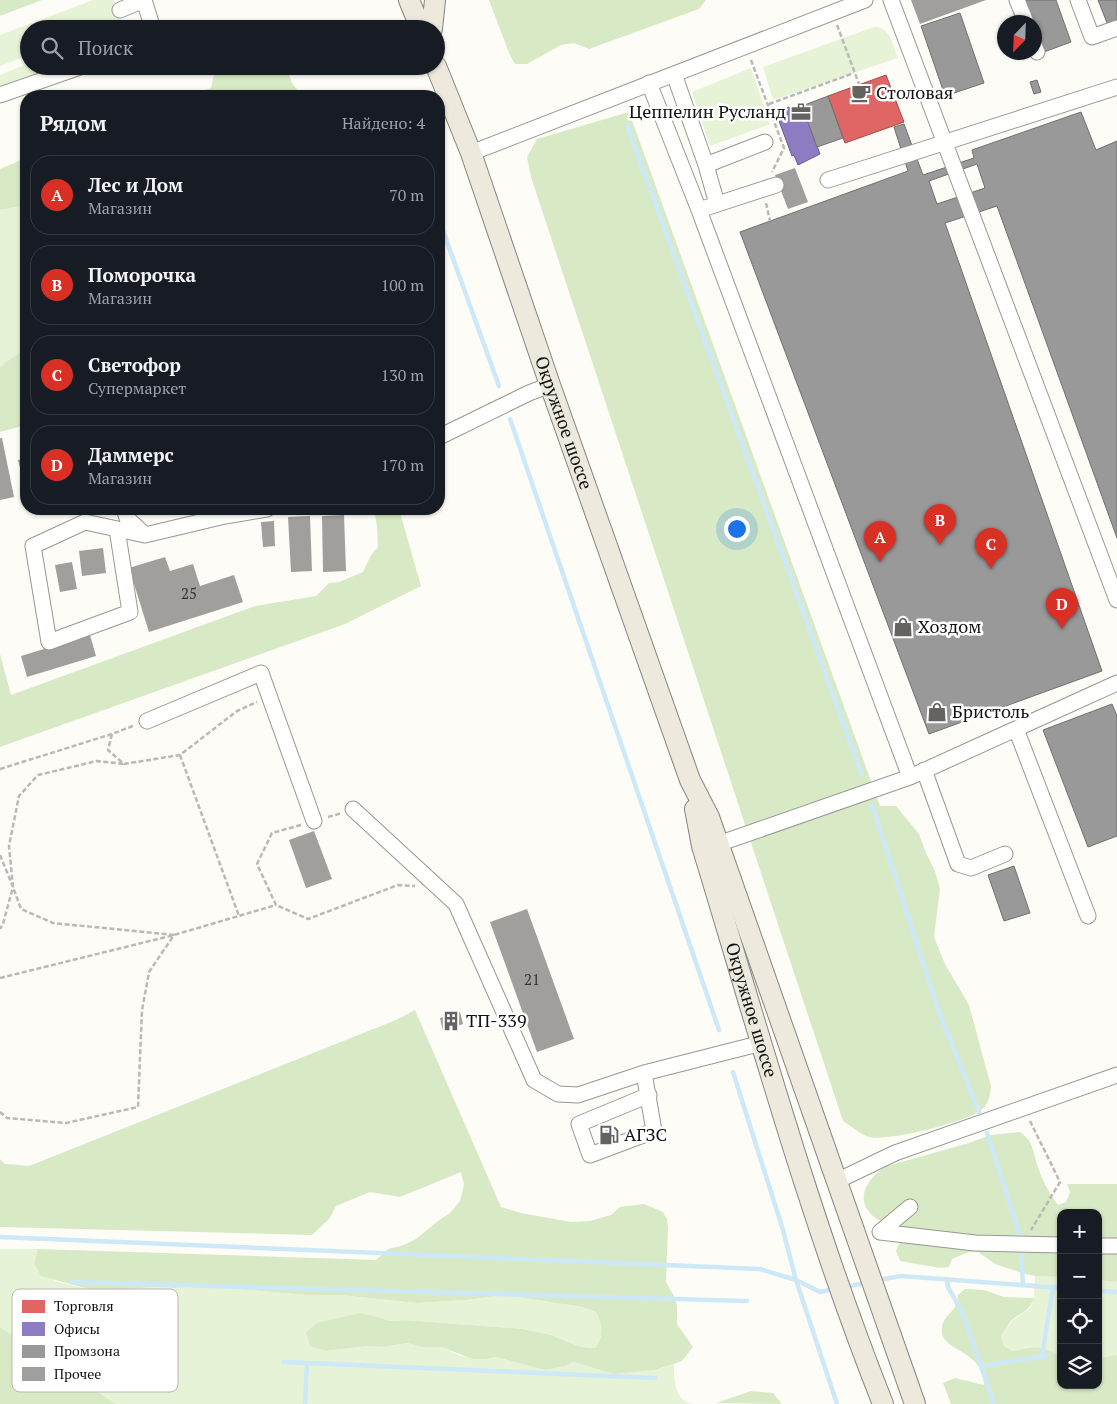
<!DOCTYPE html>
<html lang="ru">
<head>
<meta charset="utf-8">
<style>
	:root { --surface:#171b24; --page:#242831; --text:#f1f3f6; --muted:#9ea1a6; --line:#363941; --accent:#d93025 }
	body { margin:0; font-family:"PT Serif",serif; background:var(--page); color:var(--text) }
	.controls { position:absolute; right:15px; bottom:15px; display:grid; overflow:hidden; border-radius:10px; box-shadow:0 1px 4px #0004 }
	.controls button { width:45px; height:45px; display:grid; place-items:center; padding:0; border:0; border-bottom:1px solid var(--line); background:var(--surface); color:var(--text); font:25px sans-serif }
	.compass { position:absolute; left:997px; top:15px; width:45px; height:45px; border-radius:50%; background:var(--surface); box-shadow:0 1px 4px #0004; rotate:203deg }
	.you { position:absolute; left:736px; top:528px; width:18px; height:18px; margin:-12px; border:4px solid #fff; border-radius:50%; background:#1a73e8; box-shadow:0 0 0 8px #1a73e833 }
	.badge { display:grid; place-items:center; width:32px; height:32px; border-radius:50%; background:var(--accent); color:#fff; font-size:16px; font-weight:700 }
	.pin { position:absolute; translate:-50% -41px; filter:drop-shadow(0 1px 2px #0008) }
	.pin::after { content:''; position:absolute; top:26px; width:18px; height:15px; background:inherit; clip-path:polygon(0 0,100% 0,50% 100%) }
	.list { margin:0; padding:0; list-style:none }
	h2 { display:flex; justify-content:space-between; align-items:center; height:65px; margin:0; padding:0 20px; font-size:21px }
	h2 small { font-size:16px; font-weight:400; color:var(--muted) }
	.list li { display:grid; grid-template-columns:32px 1fr auto; gap:15px; align-items:center; box-sizing:border-box; height:80px; margin:0 10px 10px; padding:0 10px; border:1px solid var(--line); border-radius:20px }
	.list b { display:block; font-size:19px; white-space:nowrap }
	.list p { margin:0; font-size:16px; white-space:nowrap; color:var(--muted) }
	.list em { font-size:16px; font-style:normal; color:var(--muted) }
	.icon { flex:none; width:28px; height:28px; fill:none; stroke:currentColor; stroke-width:2; stroke-linecap:round; stroke-linejoin:round }
	.map { position:relative; flex:none; width:1117px; height:1404px; overflow:hidden }
	.search { position:absolute; background:var(--surface); box-shadow:0 1px 4px #0004; left:20px; top:20px; width:425px; height:55px; display:flex; align-items:center; gap:12px; box-sizing:border-box; padding:0 18px; border-radius:28px; color:var(--muted); font-size:19px }
	.panel { position:absolute; background:var(--surface); box-shadow:0 1px 4px #0004; left:20px; top:90px; width:425px; height:425px; border-radius:20px }
	.map>svg:first-child { display:block }
	.green { fill:#e7f3d7 }
	.forest { fill:#d8eac5 }
	.shops { fill:#e06666; stroke:#a24c4c }
	.offices { fill:#8e7cc3; stroke:#685c8e }
	.industry { fill:#999; stroke:#707070; fill-rule:evenodd }
	.lines { fill:none; stroke-linecap:round; stroke-linejoin:round }
	.stream { stroke:#cde8f7; stroke-width:4.5 }
	.building { fill:#a19f9c }
	.minor-casing { stroke:#979795; stroke-width:17 }
	.major-casing { stroke:#858482; stroke-width:22 }
	.path { stroke:#b9b9b8; stroke-width:2.5; stroke-dasharray:5 2.5; stroke-linecap:butt }
	.minor { stroke:#fffffe; stroke-width:15 }
	.major { stroke:#ede9dc; stroke-width:20 }
	.labels { text-anchor:middle; stroke-width:5; stroke-linejoin:round; paint-order:stroke }
	.number-label { font-size:15px; fill:#353434 }
	.poi-label { font-size:18px; fill:#111; stroke:#fff; text-anchor:start }
	.street-label { font-size:18px; fill:#111; stroke:#fff }
	.key { fill:#fff; stroke:#b8b8b8; stroke-width:1 }
	.key-label { font-size:14px; fill:#111 }
</style>
</head>
<body>
<div class="map">
<svg width="1117" height="1404" viewBox="0 0 1117 1404">
	<rect width="100%" height="100%" fill="#fdfcf7"/>
	<!-- green -->
	<path class="green" d="M93 0H114L121 20 98 29H29V55L0 66V35Z
		M874 27C890 26 893 45 898 58L773 100 763 67Z
		M29 63V66H59L0 88V75Z
		M751 68 770 124 710 146 692 92Z
		M26 205V349L7 361 0 367V210Z
		M0 1249H38L34 1263 55 1281 96 1291 155 1287 175 1288 192 1285 225 1286 238 1289 307 1295H340L417 1303 467 1300 496 1296H511L582 1307 596 1312C603 1326 604 1335 595 1348L581 1347 551 1335 523 1329 405 1320 390 1321 374 1316 326 1351 368 1346 382 1347 408 1343 421 1347H441L461 1356 486 1359 496 1357 534 1367 556 1368 573 1362 614 1374 655 1370 674 1364C674 1379 674 1400 692 1404H116L77 1378 55 1359 26 1344 0 1327Z
		M1035 1276 1061 1277V1355C1037 1345 1038 1346 1013 1351L1004 1346 1001 1337 1006 1328 1013 1320 1030 1308 1034 1298Z
		M1098 1280 1117 1282V1355L1098 1358Z"/>
	<!-- forest -->
	<path class="forest" d="M0 0H42L0 16Z
		M489 0H706L699 9 589 49 574 43 561 45 527 64H515L509 53Z
		M216 66H286L292 83 302 96H189L211 88Z
		M629 112 880 806H896L919 834 926 853 935 871 940 889 934 937 945 964 969 1005 991 1086C990 1096 989 1104 981 1110 967 1122 887 1142 869 1137 860 1134 851 1126 843 1121L531 177 527 157 537 139Z
		M26 158V205L0 210V169Z
		M26 349V425L0 432V367L7 361Z
		M374 509H399L421 586 345 624 0 747V654L11 695 255 606 316 596 329 583 339 582 363 572 371 555 378 547 377 526Z
		M415 1010 501 1207 521 1213 571 1222 590 1221 611 1215 620 1207 644 1204 663 1212 667 1219 668 1228 666 1282 675 1298 677 1306V1324L693 1347 682 1361 655 1370 614 1374 573 1362 565 1366 545 1370 496 1357 486 1359H473L441 1347H421L408 1343 382 1347 368 1346 326 1351 310 1346 306 1332 317 1323 360 1313 374 1316 390 1321 405 1320 523 1329 551 1335 581 1347 595 1348C604 1335 603 1326 596 1312L582 1307 511 1296H496L467 1300 417 1303 340 1295H307L238 1289 225 1286 192 1285 175 1288 155 1287 96 1291 41 1276 34 1263 38 1249 376 1260 388 1249 404 1245 416 1239 438 1221 450 1213 460 1201 464 1185 461 1172 400 1197 370 1192 336 1206 330 1218 312 1235 0 1227V1159L5 1164 29 1166 396 1020Z
		M1020 1132C1035 1142 1033 1155 1039 1170 1043 1182 1050 1194 1058 1205L1066 1202 1070 1192 1067 1184H1117V1282L1098 1280V1213H1061V1277L1035 1276 1025 1274 995 1264 978 1252H969L952 1259 949 1267 940 1268 900 1261 896 1251 900 1241 901 1230C892 1226 880 1222 873 1216 853 1199 869 1176 887 1166L969 1143 990 1135Z
		M965 1289 984 1290 1004 1297 1034 1298C1029 1312 1023 1311 1012 1320 1007 1325 1004 1331 1001 1337L1004 1346 1013 1351C1038 1346 1037 1345 1061 1355V1385H1098V1358L1117 1355V1404H951L943 1383 955 1378 984 1385C983 1350 945 1352 942 1333 940 1313 958 1315 958 1295Z
		M0 1327 26 1344 55 1359 77 1378 116 1404H0Z
		M751 1391 773 1393 782 1404 716 1403Z"/>
	<!-- shops -->
	<path class="shops" d="M886 75 904 122 845 143 828 96Z
		M611 1129 614 1139 607 1141 603 1132Z"/>
	<!-- offices -->
	<path class="offices" d="M802 106 820 154 798 165 794 155 792 156 779 121 784 119 780 110 789 107 790 110Z"/>
	<!-- industry -->
	<path class="industry" d="M1025 0H1056L1071 42 1044 52Z
		M1098 0H1117V24L1109 28Z
		M960 13 984 83 945 96 921 26Z
		M1037 80 1041 92 1034 94 1030 82Z
		M828 96 843 138 817 147 802 106Z
		M1081 112 1096 150 1117 141V538L997 206 945 223 1102 671 929 734 740 232 908 171 894 127 904 124 923 175 974 158 972 150ZM977 164 985 188 937 204 929 181Z
		M1112 704 1117 716V836L1088 847 1043 730Z
		M1014 866 1030 913 1004 921 988 875Z"/>
	<g class="lines">
		<!-- stream -->
		<path class="stream" d="M627 125 862 775
			M442 228 499 386
			M510 419 719 1030
			M872 805 939 1012 979 1112
			M733 1072 783 1230 796 1280 837 1404
			M987 1133 1021 1239
			M0 1237 760 1269 796 1280 820 1292 834 1289
			M1021 1249 1023 1285
			M947 1279 948 1287 963 1314 994 1404
			M878 1280 901 1276 1061 1288
			M71 1282 747 1301
			M846 1287 868 1282
			M1098 1291 1117 1292
			M1042 1356 1053 1287
			M284 1362 655 1378
			M981 1366 1046 1356
			M305 1404 307 1363"/>
	</g>
	<!-- building -->
	<path class="building" d="M911 0H986L920 24Z
		M795 168 808 202 788 209 775 175Z
		M0 438H2L14 497 0 500Z
		M26 458V492L18 460Z
		M344 515 346 571 323 572 322 516Z
		M310 516 312 571 291 572 288 517Z
		M274 521 275 546 263 547 261 522Z
		M103 548 106 573 82 576 79 551Z
		M165 557 170 571 193 564 200 586 234 575 243 602 149 632 129 568Z
		M72 562 77 589 60 592 55 565Z
		M90 635 96 656 27 677 21 656Z
		M314 831 332 879 306 888 289 840Z
		M527 909 574 1039 537 1052 490 922Z
		M460 1012 463 1024 443 1031 440 1018Z"/>
	<g class="lines">
		<defs>
			<path id="minor" d="M144 0 153 29
				M891 0 1117 600
				M1017 0 1026 22
				M1078 0 1092 37 1117 28
				M120 10 144 0
				M1034 45 1037 52
				M674 74 706 165 717 204
				M649 83 699 210 776 185
				M0 95 83 66
				M471 153 865 0
				M706 165 765 142
				M828 180 1117 87
				M699 210 910 777
				M439 437 529 393 550 385
				M124 509 127 518 145 535 225 516 267 509
				M117 529 130 612 49 642 33 546 85 522 145 535
				M147 721 261 673 314 821
				M1016 729 1088 916
				M924 770 958 864 971 868 1005 854
				M353 809 456 904 534 1080 558 1094 578 1095 644 1073 762 1043
				M718 844 910 777 1117 683
				M644 1073 654 1131 590 1155 579 1124 649 1095
				M837 1181 895 1153 1117 1075
				M910 1207 880 1232 975 1243 1061 1245
				M1098 1246H1117"/>
			<g id="major">
				<path d="M409 0 421 29"/>
				<path d="M432 29 435 0"/>
				<path id="s1" d="M436 66 471 153 550 385 690 780 709 817 915 1404"/>
				<path id="s2" d="M695 809 702 846C759 1033 811 1223 883 1404"/>
			</g>
		</defs>
		<!-- minor casing -->
		<use href="#minor" class="minor-casing"/>
		<!-- major casing -->
		<use href="#major" class="major-casing"/>
		<!-- path -->
		<path class="path" d="M837 25 859 84
			M751 60 784 148 772 172
			M769 104 854 73
			M766 203 770 221
			M133 726 112 734 108 750 124 764 180 755 237 711 257 702
			M180 755 239 916
			M0 769 112 734
			M328 817 342 813
			M301 825 272 833 257 864 276 905 308 919 398 885 415 886
			M0 855 13 887 3 924 0 929
			M0 978 174 935 276 905
			M0 1112 7 1118 66 1123 138 1107 142 1010 149 972 174 935 53 923 21 909 13 887 9 846 19 796 38 775 97 761 124 764
			M1030 1121 1060 1182 1031 1230"/>
		<!-- minor -->
		<use href="#minor" class="minor"/>
		<!-- major -->
		<use href="#major" class="major"/>
	</g>
	<!-- icons -->
	<defs>
		<symbol id="cafe-bare" viewBox="-9 -9 18 18"><path d="M-5.5-4.5H6V0H3Q3 3.5 0 3.5H-2.5Q-5.5 3.5-5.5 0ZM3-3.2v2h1.7v-2ZM-6 4.5H4V6H-6Z" fill="#646362" stroke="#fff" stroke-width="2.5" paint-order="stroke"/></symbol>
		<symbol id="office-bare" viewBox="-9 -9 18 18"><path d="M-6-3h4V-5.5h4V-3h4V5H-6ZM-1-4.5V-3h2v-1.5ZM-6 0V1H6V0Z" fill="#646362" stroke="#fff" stroke-width="2.5" paint-order="stroke"/></symbol>
		<symbol id="shop-bare" viewBox="-9 -9 18 18"><path d="M-5-2.5h2.3a2.7 3.5 0 0 1 5.4 0H5L5.5 6h-11ZM-1.5-2.5h3a1.5 2.3 0 0 0-3 0Z" fill="#646362" stroke="#fff" stroke-width="2.5" paint-order="stroke"/></symbol>
		<symbol id="building-bare" viewBox="-9 -9 18 18"><path d="M-4-6H4V6H1V3H-1V6H-4ZM-2.5-4.3h1.7v1.8h-1.7ZM.8-4.3h1.7v1.8H.8ZM-2.5-1h1.7V.8h-1.7ZM.8-1h1.7V.8H.8Z" fill="#646362" stroke="#fff" stroke-width="2.5" paint-order="stroke"/></symbol>
		<symbol id="fuel-bare" viewBox="-9 -9 18 18"><path d="M-5.5-6h7V0h2V4h1.3V-2.5L3-4.5l.8-.8L6-3V5H2.5V1h-1V6h-7ZM-4.2-4.7v3.2H.2V-4.7Z" fill="#646362" stroke="#fff" stroke-width="2.5" paint-order="stroke"/></symbol>
	</defs>
	<g fill-rule="evenodd">
		<use href="#cafe-bare" x="847" y="79" width="28" height="28"/>
		<use href="#office-bare" x="787" y="98" width="28" height="28"/>
		<use href="#shop-bare" x="889" y="613" width="28" height="28"/>
		<use href="#shop-bare" x="923" y="698" width="28" height="28"/>
		<use href="#building-bare" x="437" y="1007" width="28" height="28"/>
		<use href="#fuel-bare" x="595" y="1121" width="28" height="28"/>
	</g>
	<g class="labels">
		<!-- number labels -->
		<g class="number-label">
			<text x="189" y="599">25</text>
			<text x="532" y="985">21</text>
		</g>
		<!-- poi labels -->
		<g class="poi-label">
			<text x="876" y="99">Столовая</text>
			<text x="786" y="118" text-anchor="end">Цеппелин Русланд</text>
			<text x="918" y="633">Хоздом</text>
			<text x="952" y="718">Бристоль</text>
			<text x="466" y="1027">ТП-339</text>
			<text x="624" y="1141">АГЗС</text>
		</g>
		<!-- street labels -->
		<g class="street-label">
			<text dy="6" stroke="none"><textPath href="#s1" startOffset="379">Окружное шоссе</textPath></text>
			<text dy="6" stroke="none"><textPath href="#s2" startOffset="209">Окружное шоссе</textPath></text>
		</g>
	</g>
	<!-- legend -->
	<rect x="12" y="1289" width="166" height="103" rx="8" class="key"/>
	<rect x="22" y="1300" width="23" height="13" fill="#e06666"/>
	<rect x="22" y="1322" width="23" height="14" fill="#8e7cc3"/>
	<rect x="22" y="1345" width="23" height="13" fill="#999"/>
	<rect x="22" y="1367" width="23" height="14" fill="#a19f9c"/>
	<g class="key-label">
		<text x="54" y="1311">Торговля</text>
		<text x="54" y="1334">Офисы</text>
		<text x="54" y="1356">Промзона</text>
		<text x="54" y="1379">Прочее</text>
	</g>
</svg>
<div class="controls">
<button>+</button>
<button>−</button>
<button><svg class="icon" aria-label="locate" viewBox="0 0 24 24"><circle cx="12" cy="12" r="6"/><path d="M12 2v4M12 18v4M2 12h4M18 12h4"/></svg></button>
<button><svg class="icon" aria-label="layers" viewBox="0 0 24 24"><path d="M12 4l9 5-9 5-9-5zM3 14l9 5 9-5"/></svg></button>
</div>
<svg class="compass" viewBox="-18 -18 36 36"><path d="M0-13l5 13h-10z" fill="#e53935"/><path d="M0 13l5-13h-10z" fill="#9ea1a6"/></svg>
<div class="you"></div>
<div class="pin badge" style="left:880px;top:562px">A</div>
<div class="pin badge" style="left:940px;top:545px">B</div>
<div class="pin badge" style="left:991px;top:569px">C</div>
<div class="pin badge" style="left:1062px;top:629px">D</div>
<div class="search"><svg class="icon" aria-label="search" viewBox="0 0 24 24"><circle cx="10" cy="10" r="6"/><path d="M15 15l6 6"/></svg>Поиск</div>
<section class="panel">
<h2>Рядом<small>Найдено: 4</small></h2>
<ul class="list">
<li><span class="badge">A</span><div><b>Лес и Дом</b><p>Магазин</p></div><em>70 m</em></li>
<li><span class="badge">B</span><div><b>Поморочка</b><p>Магазин</p></div><em>100 m</em></li>
<li><span class="badge">C</span><div><b>Светофор</b><p>Супермаркет</p></div><em>130 m</em></li>
<li><span class="badge">D</span><div><b>Даммерс</b><p>Магазин</p></div><em>170 m</em></li>
</ul>
</section>
</div>
</body>
</html>
